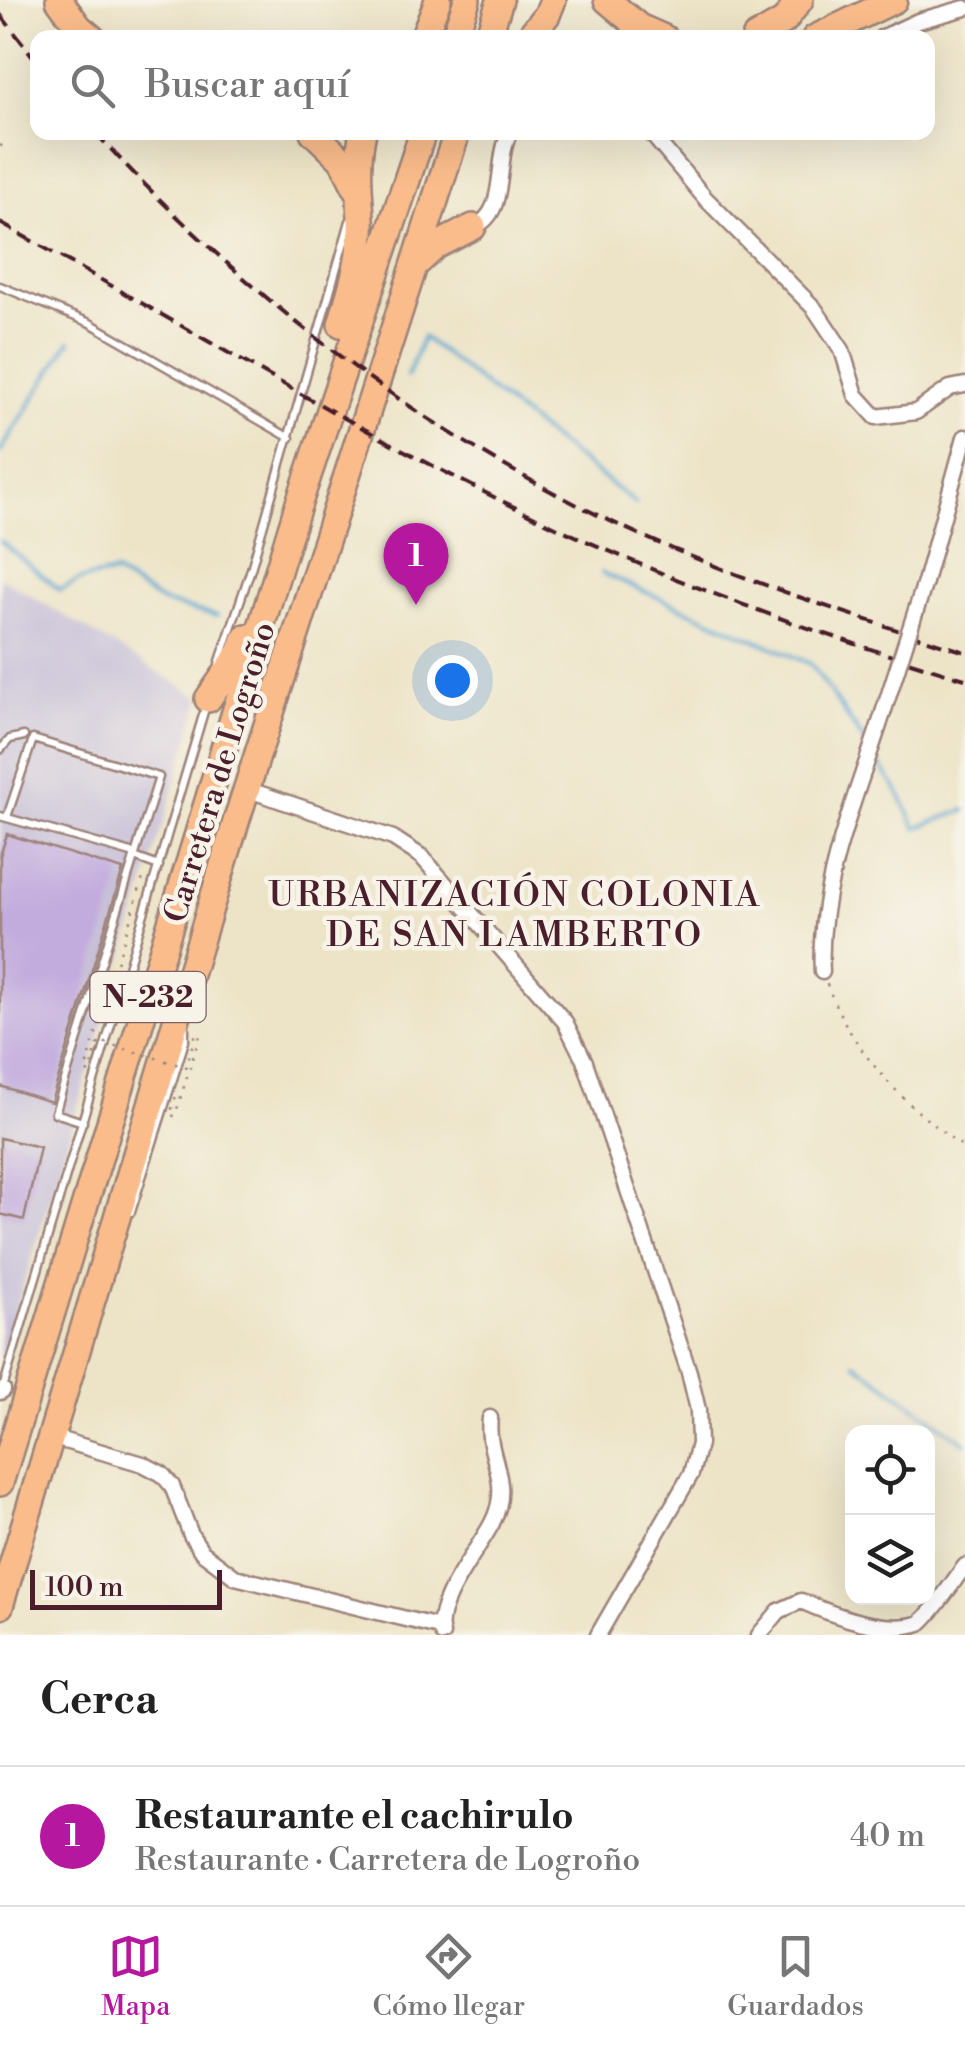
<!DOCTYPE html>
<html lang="es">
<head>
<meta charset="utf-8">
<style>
	:root { --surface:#fff; --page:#f2f2f2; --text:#222; --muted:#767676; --line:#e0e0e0; --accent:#b5179e }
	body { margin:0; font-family:"Libre Bodoni",serif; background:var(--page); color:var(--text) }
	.controls { position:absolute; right:30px; bottom:30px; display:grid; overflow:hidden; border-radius:20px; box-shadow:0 10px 40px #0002 }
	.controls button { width:90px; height:90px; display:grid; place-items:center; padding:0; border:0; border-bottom:2px solid var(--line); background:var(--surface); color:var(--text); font:50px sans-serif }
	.scale { position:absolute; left:30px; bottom:25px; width:192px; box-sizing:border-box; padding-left:10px; border:5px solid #4a1f2b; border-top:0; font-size:28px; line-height:35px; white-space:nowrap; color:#4a1f2b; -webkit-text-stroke:8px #f7f3e8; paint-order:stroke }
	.you { position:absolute; left:452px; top:680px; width:35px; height:35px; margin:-25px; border:8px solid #fff; border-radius:50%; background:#1a73e8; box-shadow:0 0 0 15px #1a73e833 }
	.badge { display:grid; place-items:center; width:65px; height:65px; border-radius:50%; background:var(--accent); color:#fff; font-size:32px; font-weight:700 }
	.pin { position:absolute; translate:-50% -82px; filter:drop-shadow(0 2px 5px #0008) }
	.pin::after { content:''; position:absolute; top:52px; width:35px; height:30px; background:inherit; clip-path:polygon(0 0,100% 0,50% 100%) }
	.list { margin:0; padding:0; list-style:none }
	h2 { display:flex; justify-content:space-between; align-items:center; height:130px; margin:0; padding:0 40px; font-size:42px }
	h2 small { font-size:32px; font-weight:400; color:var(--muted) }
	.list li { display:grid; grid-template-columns:65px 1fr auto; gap:30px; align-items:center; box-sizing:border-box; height:140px; padding:0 40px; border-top:2px solid var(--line) }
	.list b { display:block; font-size:38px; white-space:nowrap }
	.list p { margin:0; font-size:32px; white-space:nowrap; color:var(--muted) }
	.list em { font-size:32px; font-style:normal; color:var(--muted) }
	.icon { flex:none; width:55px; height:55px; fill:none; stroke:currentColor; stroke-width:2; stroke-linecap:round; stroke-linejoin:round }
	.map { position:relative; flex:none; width:965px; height:1635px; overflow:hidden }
	.search { position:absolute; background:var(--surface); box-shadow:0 10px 40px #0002; left:30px; right:30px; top:30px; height:110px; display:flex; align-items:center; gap:25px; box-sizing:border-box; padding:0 35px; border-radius:20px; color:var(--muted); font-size:38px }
	.sheet { height:270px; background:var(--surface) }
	nav { display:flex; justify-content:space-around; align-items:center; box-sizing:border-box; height:140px; border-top:2px solid var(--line); background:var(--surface); font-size:28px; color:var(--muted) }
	nav a { display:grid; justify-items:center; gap:5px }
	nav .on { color:var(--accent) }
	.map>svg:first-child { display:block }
	.industrial { fill:#c8c0d8 }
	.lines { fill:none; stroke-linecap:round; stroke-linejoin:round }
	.stream { stroke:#57a5d0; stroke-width:4 }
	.building { fill:#c2acde }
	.lane-casing { stroke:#9c8279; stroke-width:11 }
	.street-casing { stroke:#9c8279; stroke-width:19 }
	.highway-casing { stroke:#9c8279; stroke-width:30 }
	.path { stroke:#9c8279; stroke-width:2.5; stroke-dasharray:2.5 8; stroke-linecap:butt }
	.lane { stroke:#fff; stroke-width:6 }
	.street { stroke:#fff; stroke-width:14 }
	.highway { stroke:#fabc8b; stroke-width:25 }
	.rail { stroke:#4a1f2b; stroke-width:4; stroke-dasharray:15 8; stroke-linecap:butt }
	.street-bridge-casing { stroke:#9c8279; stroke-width:19; stroke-linecap:butt }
	.path-bridge { stroke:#9c8279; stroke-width:2.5; stroke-dasharray:2.5 8; stroke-linecap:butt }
	.street-bridge { stroke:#fff; stroke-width:14 }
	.labels { text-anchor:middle; stroke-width:9; stroke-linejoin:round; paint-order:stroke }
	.shield { fill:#f7f3e8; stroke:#7e5f64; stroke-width:2.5 }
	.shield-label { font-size:30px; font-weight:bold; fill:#4a1f2b }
	.street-label { font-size:32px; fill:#4a1f2b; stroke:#f7f3e8 }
	.neighbourhood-label { font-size:35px; letter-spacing:2.5px; fill:#4a1f2b; stroke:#f7f3e8 }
</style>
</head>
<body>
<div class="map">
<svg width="965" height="1635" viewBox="0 0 965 1635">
	<rect width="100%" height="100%" fill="#f7f3e8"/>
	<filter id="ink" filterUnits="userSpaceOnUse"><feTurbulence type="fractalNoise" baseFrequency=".01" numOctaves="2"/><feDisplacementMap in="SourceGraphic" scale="20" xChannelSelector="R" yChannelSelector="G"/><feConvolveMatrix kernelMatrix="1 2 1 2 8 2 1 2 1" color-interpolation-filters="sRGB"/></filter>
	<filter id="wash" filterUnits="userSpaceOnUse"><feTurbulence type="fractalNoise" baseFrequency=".0048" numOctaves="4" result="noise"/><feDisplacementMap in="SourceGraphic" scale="40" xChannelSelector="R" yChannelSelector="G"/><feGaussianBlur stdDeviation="2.25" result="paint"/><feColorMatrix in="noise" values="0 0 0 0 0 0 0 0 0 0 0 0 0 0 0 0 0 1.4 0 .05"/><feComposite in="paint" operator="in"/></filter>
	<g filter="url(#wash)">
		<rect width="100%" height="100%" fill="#ede4c7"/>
		<!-- industrial -->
		<path class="industrial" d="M0 577 201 698 0 1363Z"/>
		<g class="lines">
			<!-- stream -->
			<path class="stream" d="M407 377 423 337 636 504
				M0 452 70 341
				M0 541 60 590 80 580 115 573 162 602 217 616
				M602 573 811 664 866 744
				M874 756 899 793 916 828 965 810
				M855 1363 965 1443"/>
		</g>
		<g id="blocks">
			<!-- building -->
			<path class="building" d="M7 834 123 870 51 1102 0 1086V856Z
				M0 1138 40 1147 24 1220 0 1214Z"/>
		</g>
	</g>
	<g filter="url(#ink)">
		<use href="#blocks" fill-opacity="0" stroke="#9c8279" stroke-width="2.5"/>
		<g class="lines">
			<defs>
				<path id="lane" d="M0 286 90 323 290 438
					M219 664 251 569 350 221
					M0 750 10 739 24 736
					M0 816 135 854
					M7 817 33 739 159 777 55 1113 83 1122
					M134 857 159 866
					M131 1212 185 1041V1028
					M3 1388 206 705"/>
				<path id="street" d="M881 38 918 21 965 8
					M650 132 705 198 814 308 842 350 856 395 876 417 916 412 950 388 965 385
					M473 227C509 214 494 161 510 132
					M925 582 965 437
					M246 789 393 838 422 857 565 1022 585 1062 689 1372 698 1410 699 1444 691 1474 598 1635
					M822 972C817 884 857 796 883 713
					M0 1392 3 1390
					M51 1437 143 1464 162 1474 172 1486 191 1535 202 1552 235 1577 439 1627
					M442 1634C432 1605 479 1549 492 1523 514 1480 485 1458 490 1418
					M759 1635 779 1611 801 1601C835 1616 885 1635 920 1623 937 1608 951 1584 965 1566"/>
				<path id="highway" d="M59 0 79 27 92 38
					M607 0 639 27 664 38
					M423 38 438 0
					M454 38 467 0
					M488 38 500 0
					M528 38 547 15 553 0
					M755 38 784 21 800 0
					M815 38 894 0
					M313 132 342 160 355 186
					M415 265 436 246 473 227
					M341 324C351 290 363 253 361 217 359 187 356 163 363 132
					M208 699 240 653 246 637
					M0 1483 296 512 423 132
					M0 1606 236 822 457 132"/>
			</defs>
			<!-- lane casing -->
			<use href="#lane" class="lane-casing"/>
			<!-- street casing -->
			<use href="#street" class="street-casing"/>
			<!-- highway casing -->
			<use href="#highway" class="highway-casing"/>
			<!-- path -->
			<path class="path" d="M0 145 3 147
				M114 972 143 878
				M827 984C851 1051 906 1108 965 1148"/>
			<!-- lane -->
			<use href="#lane" class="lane"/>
			<!-- street -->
			<use href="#street" class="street"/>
			<!-- highway -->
			<use href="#highway" class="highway"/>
			<!-- rail -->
			<path class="rail" d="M0 14 38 63
				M95 132C257 309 450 456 673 549 768 589 867 620 965 652
				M0 223C179 322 355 431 539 519 677 585 819 634 965 679"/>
			<defs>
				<path id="street-bridge" d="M883 713 925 582"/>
			</defs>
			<!-- street-bridge casing -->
			<use href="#street-bridge" class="street-bridge-casing"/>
			<!-- path-bridge -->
			<path class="path-bridge" d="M114 972 85 1071 89 1073 99 1041 186 1067 196 1033 200 1035 175 1116 170 1115 176 1096"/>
			<!-- street-bridge -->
			<use href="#street-bridge" class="street-bridge"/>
		</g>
	</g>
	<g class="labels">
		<!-- shield labels -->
		<rect class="shield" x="90.5" y="972" width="115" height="50" rx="8"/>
		<g class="shield-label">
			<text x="148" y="1007">N-232</text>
		</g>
		<!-- street labels -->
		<g class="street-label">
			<text transform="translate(219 772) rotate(-73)" y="11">Carretera de Logroño</text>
		</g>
		<!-- neighbourhood labels -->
		<g class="neighbourhood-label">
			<text x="515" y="906">URBANIZACIÓN COLONIA<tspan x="515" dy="40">DE SAN LAMBERTO</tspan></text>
		</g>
	</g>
</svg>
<div class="controls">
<button><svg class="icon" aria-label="locate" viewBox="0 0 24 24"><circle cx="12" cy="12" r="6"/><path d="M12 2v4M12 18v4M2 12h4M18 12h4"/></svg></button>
<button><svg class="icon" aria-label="layers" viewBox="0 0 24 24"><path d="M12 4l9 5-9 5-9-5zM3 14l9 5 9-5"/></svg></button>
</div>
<div class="scale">100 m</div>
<div class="you"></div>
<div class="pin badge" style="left:416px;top:605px">1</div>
<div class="search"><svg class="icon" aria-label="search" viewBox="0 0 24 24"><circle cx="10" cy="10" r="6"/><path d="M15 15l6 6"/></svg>Buscar aquí</div>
</div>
<section class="sheet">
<h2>Cerca<small></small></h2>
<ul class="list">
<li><span class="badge">1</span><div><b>Restaurante el cachirulo</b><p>Restaurante · Carretera de Logroño</p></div><em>40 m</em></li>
</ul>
</section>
<nav>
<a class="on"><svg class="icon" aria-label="map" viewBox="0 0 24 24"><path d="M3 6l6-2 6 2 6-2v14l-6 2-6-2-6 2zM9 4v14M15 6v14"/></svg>Mapa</a>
<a><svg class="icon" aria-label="directions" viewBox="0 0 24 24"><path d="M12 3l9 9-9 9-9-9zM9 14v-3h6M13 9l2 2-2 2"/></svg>Cómo llegar</a>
<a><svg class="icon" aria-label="saved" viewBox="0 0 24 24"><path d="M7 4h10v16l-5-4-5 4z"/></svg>Guardados</a>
</nav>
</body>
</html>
